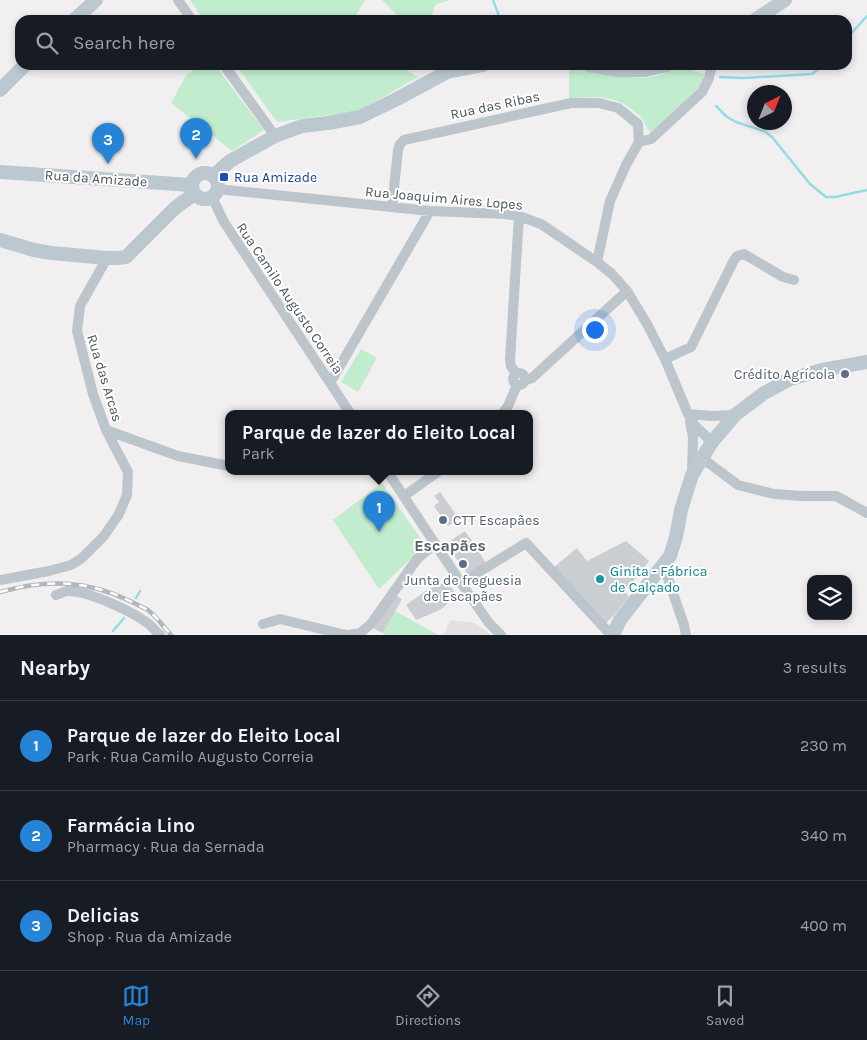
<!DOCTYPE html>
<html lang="en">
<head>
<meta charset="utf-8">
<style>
	:root { --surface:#171b24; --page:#242831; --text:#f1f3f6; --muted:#9ea1a6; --line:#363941; --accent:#2584d6 }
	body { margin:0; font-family:Karla,sans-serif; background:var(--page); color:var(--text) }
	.controls { position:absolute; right:15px; bottom:15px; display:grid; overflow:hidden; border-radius:10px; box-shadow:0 2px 8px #0003 }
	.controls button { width:45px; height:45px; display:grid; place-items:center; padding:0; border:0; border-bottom:1px solid var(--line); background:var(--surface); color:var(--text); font:25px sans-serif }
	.compass { position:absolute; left:747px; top:85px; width:45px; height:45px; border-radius:50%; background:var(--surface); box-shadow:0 2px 8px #0003; rotate:43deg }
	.you { position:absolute; left:594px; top:329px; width:18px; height:18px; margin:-12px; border:4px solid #fff; border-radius:50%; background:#1a73e8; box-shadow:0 0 0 8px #1a73e833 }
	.badge { display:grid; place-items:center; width:32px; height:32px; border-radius:50%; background:var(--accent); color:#fff; font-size:16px; font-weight:700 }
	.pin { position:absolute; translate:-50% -41px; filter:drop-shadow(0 1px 2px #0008) }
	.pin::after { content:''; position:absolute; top:26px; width:18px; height:15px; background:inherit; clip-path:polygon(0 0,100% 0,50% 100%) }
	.popup { position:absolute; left:225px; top:410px; width:308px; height:65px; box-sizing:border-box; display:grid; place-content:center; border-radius:10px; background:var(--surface); filter:drop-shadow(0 1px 4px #0005); font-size:16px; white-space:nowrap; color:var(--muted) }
	.popup b { font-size:19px; color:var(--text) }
	.popup::after { content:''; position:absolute; left:50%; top:100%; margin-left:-10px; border:10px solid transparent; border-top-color:var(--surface) }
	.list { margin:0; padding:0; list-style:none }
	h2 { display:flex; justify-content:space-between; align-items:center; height:65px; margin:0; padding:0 20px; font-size:21px }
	h2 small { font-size:16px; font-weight:400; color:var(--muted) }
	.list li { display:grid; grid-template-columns:32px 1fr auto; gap:15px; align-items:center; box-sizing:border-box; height:90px; padding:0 20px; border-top:1px solid var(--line) }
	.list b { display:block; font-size:19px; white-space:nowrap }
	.list p { margin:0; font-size:16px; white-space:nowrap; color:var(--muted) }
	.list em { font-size:16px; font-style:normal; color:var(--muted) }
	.icon { flex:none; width:28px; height:28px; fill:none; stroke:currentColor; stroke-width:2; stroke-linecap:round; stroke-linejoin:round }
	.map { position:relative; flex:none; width:867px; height:635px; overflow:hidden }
	.search { position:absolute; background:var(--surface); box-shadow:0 2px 8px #0003; left:15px; right:15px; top:15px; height:55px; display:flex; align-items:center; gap:12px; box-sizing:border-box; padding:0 18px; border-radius:15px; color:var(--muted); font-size:19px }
	.sheet { height:335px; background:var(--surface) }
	nav { display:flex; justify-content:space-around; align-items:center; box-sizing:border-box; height:70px; border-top:1px solid var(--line); background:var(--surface); font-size:14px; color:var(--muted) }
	nav a { display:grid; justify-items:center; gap:2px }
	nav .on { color:var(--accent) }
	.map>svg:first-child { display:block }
	.education { fill:#e3e0e1 }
	.green { fill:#c1eccd }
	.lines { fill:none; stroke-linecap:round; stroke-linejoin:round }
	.stream { stroke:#91dde6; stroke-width:2.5 }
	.building { fill:#cacdd2 }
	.street { stroke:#bcc5cb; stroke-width:10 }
	.secondary { stroke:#bcc8d0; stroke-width:14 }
	.rail-casing { stroke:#b2b5b9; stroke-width:4.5 }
	.rail { stroke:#fff; stroke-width:2.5; stroke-dasharray:8; stroke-linecap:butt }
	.transit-dot { fill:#1a4fb4; stroke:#fff; stroke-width:2 }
	.service-dot { fill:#5c6f8a; stroke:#fff; stroke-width:2 }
	.culture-dot { fill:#0f9aa8; stroke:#fff; stroke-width:2 }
	.labels { text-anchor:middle; stroke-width:4; stroke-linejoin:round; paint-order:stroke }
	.street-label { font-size:14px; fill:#49545c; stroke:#fff }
	.transit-label { font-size:14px; fill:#164399; stroke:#fff; text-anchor:start }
	.service-label { font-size:14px; fill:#4e5e75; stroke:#fff; text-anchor:end }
	.culture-label { font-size:14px; fill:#0d838f; stroke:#fff; text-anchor:start }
	.quarter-label { font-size:16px; font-weight:bold; fill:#5c6064; stroke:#fff }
</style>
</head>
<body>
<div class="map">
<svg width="867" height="635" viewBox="0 0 867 635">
	<rect width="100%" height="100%" fill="#f2eff0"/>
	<!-- education -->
	<path class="education" d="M450 620 475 623 491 635H444Z"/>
	<!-- green -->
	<path class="green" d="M190 0H365L353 20H204Z
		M382 0H451L436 4 430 20H402Z
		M201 65H215L264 130 232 151 171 103 187 74Z
		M236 65H399L418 77 359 111 277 122Z
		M569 67 606 75 642 78 657 76 679 67 705 74 698 88 691 97 651 132C645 128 645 121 640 116 618 95 598 95 569 99Z
		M361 349 377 358 358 392 341 382Z
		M382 483 425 545 379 589 333 520Z
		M395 611 438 635H385L383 633Z"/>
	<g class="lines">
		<!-- stream -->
		<path class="stream" d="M493 0 499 16 502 20
			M847 38 867 16
			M720 77 744 78 812 74 816 71 822 65
			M716 106 727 117 736 122 764 131 772 137 810 184 826 197H835L867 190
			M136 598 140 591
			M113 631 124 618"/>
	</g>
	<!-- building -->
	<path class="building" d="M440 492 459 519 448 526 434 506 439 502 434 496Z
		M465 531 472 541 465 547 469 553 476 548 486 563 469 576 446 544Z
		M626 541 649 561 625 592 629 597 615 614 605 624 554 567 577 548 587 561Z
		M447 581 457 596 440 610 416 620 406 605 427 590Z
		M393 594 402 599 383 633 374 629Z"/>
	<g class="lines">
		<!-- street -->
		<path class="street" d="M178 0 192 20
			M224 65 275 136
			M217 189 430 211 504 214 519 216 541 224 597 262 612 274 627 291 647 324 665 359 688 414 695 426 712 442
			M212 197 224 222 350 413
			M392 207 398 150 400 144 404 140 571 103H599L618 108 638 124 639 142
			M597 262 610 201 626 165 639 142 651 139 702 92 709 78 712 65
			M665 359 691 347 734 260 737 256 744 254 783 277 794 280
			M513 379a6 6 0 1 1 12 0a6 6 0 1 1-12 0Z
			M516 374 511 366 510 360 519 216
			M526 380 532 378 627 291
			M330 383 430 211
			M503 413 508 406 517 385
			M688 414 711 416 735 415
			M690 422 693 437 692 473
			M106 430 178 456 229 466
			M702 458 738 485 774 494 802 496H836L867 513
			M387 471 461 583 489 623 501 635
			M404 496 439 471
			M663 564 684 625 686 635
			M0 580 49 571 71 565 82 558 104 536 119 514 127 495 128 472 106 430 93 394 77 331 80 306 107 258
			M461 583 526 543 611 635
			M56 595C59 594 63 592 67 591 86 590 129 610 146 622 151 625 155 631 160 635
			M263 624 280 619 346 635
			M349 635 360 633 371 624 417 559 435 544"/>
		<!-- secondary -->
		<path class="secondary" d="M74 20 96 0
			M755 20 785 0
			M589 65 617 70H645L667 65
			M0 90 25 65
			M0 172 191 185
			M192 186a13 13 0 1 1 26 0a13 13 0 1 1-26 0Z
			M213 176 230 161 275 136 302 126 328 123 360 117 397 99 447 72 483 65
			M0 240 34 250 52 253 107 258H118L126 257 175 208 194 194
			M613 635 620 620 670 556 676 537 681 510 692 475 712 442 735 415 764 393 790 379 822 370 867 362"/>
		<defs>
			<path id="rail" d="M0 592C47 579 87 580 130 601 136 604 142 607 148 610 156 616 164 627 171 635"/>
		</defs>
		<!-- rail casing -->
		<use href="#rail" class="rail-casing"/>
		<!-- rail -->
		<use href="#rail" class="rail"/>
	</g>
	<!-- markers -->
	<rect class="transit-dot" x="219" y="172" width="10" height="10" rx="2.5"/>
	<g class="service-dot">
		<circle cx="845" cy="374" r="5"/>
		<circle cx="443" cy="520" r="5"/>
		<circle cx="463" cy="564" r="5"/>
	</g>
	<circle class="culture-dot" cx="600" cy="579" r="5"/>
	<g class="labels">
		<!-- street labels -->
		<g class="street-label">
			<text transform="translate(495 105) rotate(-12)" y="5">Rua das Ribas</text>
			<text transform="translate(96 178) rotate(4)" y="5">Rua da Amizade</text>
			<text transform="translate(444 198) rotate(5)" y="5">Rua Joaquim Aires Lopes</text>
			<text transform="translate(290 298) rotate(56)" y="5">Rua Camilo Augusto Correia</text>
			<text transform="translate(105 378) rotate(73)" y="5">Rua das Arcas</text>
		</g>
		<!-- transit labels -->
		<g class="transit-label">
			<text x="234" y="182">Rua Amizade</text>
		</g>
		<!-- service labels -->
		<g class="service-label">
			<text x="835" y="379">Crédito Agrícola</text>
			<text x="453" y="525" text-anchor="start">CTT Escapães</text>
			<text x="463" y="585" text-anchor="middle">Junta de freguesia<tspan x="463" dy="16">de Escapães</tspan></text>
		</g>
		<!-- culture labels -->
		<g class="culture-label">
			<text x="610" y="576">Ginita - Fábrica<tspan x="610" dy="16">de Calçado</tspan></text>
		</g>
		<!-- quarter labels -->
		<g class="quarter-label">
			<text x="450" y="551">Escapães</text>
		</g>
	</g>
</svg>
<div class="controls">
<button><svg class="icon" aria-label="layers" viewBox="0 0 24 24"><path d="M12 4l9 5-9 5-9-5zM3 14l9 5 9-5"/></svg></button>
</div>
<svg class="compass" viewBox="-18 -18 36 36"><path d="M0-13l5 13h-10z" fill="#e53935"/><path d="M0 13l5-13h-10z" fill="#9ea1a6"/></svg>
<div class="you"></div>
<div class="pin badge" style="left:379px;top:532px">1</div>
<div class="popup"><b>Parque de lazer do Eleito Local</b>Park</div>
<div class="pin badge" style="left:196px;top:159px">2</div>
<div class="pin badge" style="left:108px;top:164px">3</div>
<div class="search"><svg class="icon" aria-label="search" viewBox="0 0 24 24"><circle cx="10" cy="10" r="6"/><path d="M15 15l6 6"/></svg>Search here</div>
</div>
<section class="sheet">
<h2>Nearby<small>3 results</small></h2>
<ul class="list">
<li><span class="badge">1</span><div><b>Parque de lazer do Eleito Local</b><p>Park · Rua Camilo Augusto Correia</p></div><em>230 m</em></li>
<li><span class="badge">2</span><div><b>Farmácia Lino</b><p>Pharmacy · Rua da Sernada</p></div><em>340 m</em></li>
<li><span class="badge">3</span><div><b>Delicias</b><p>Shop · Rua da Amizade</p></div><em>400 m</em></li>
</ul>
</section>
<nav>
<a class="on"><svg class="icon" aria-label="map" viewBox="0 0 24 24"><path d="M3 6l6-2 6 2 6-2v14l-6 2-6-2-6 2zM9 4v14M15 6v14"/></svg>Map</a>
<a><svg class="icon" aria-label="directions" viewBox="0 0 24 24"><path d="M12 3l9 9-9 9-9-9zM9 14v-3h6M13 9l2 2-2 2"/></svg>Directions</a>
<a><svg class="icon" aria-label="saved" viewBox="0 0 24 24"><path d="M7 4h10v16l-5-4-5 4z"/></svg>Saved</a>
</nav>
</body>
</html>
